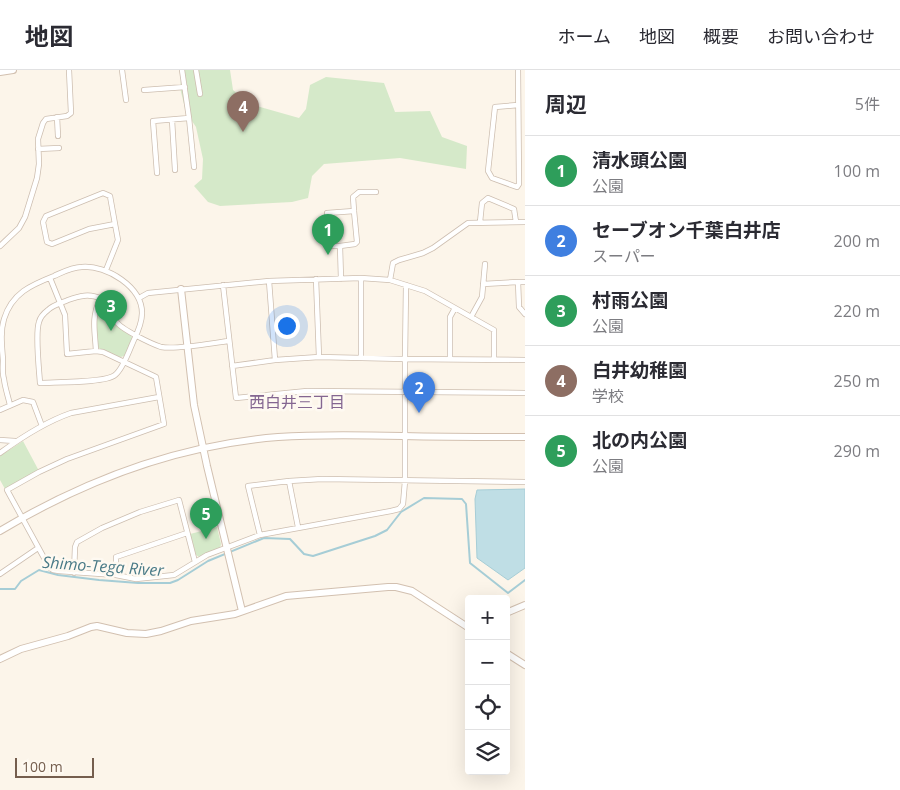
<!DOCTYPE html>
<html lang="ja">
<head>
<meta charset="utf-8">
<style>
	:root { --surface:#fff; --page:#f2f2f3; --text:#2b2b33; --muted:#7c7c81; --line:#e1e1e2; --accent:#ea580c }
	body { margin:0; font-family:"Open Sans","Noto Sans JP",sans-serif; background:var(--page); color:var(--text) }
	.controls { position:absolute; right:15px; bottom:15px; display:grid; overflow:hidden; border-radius:5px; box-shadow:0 5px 20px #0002 }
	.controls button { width:45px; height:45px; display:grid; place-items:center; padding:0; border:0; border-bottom:1px solid var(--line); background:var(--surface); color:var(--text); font:25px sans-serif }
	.scale { position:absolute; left:15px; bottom:12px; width:79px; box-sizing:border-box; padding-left:5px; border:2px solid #755e4e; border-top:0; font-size:14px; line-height:18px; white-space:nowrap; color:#755e4e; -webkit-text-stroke:4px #fef9f1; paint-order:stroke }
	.you { position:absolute; left:286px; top:255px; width:18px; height:18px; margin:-12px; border:4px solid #fff; border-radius:50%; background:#1a73e8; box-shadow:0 0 0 8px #1a73e833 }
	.badge { display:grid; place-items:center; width:32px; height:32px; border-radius:50%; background:var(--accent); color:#fff; font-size:16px; font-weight:700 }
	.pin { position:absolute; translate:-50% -41px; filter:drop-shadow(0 1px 2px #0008) }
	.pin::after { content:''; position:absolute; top:26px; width:18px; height:15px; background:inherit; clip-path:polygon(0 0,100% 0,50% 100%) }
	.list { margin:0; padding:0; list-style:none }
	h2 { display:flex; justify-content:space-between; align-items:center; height:65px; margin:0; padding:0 20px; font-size:21px }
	h2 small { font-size:16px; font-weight:400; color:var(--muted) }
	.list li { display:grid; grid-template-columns:32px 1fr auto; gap:15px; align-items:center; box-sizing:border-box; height:70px; padding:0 20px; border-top:1px solid var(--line) }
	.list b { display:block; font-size:19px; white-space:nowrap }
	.list p { margin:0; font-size:16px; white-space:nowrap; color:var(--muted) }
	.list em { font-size:16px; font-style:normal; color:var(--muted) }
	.icon { flex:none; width:28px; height:28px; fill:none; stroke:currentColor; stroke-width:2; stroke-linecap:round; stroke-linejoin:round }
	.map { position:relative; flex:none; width:525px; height:720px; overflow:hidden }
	header { display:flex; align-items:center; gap:30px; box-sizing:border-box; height:70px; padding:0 25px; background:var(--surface); border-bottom:1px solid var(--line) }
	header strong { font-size:24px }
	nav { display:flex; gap:28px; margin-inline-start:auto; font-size:18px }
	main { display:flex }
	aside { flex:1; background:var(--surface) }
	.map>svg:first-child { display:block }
	.green { fill:#d5e9c9 }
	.water { fill:#bfdee5; stroke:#a6cdd6 }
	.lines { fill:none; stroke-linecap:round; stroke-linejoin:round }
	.stream { stroke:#a6cdd6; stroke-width:2 }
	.street-casing { stroke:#cdbeb0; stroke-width:6 }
	.secondary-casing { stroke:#d2c0b0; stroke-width:8 }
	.street { stroke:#fff; stroke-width:4.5 }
	.secondary { stroke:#fff; stroke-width:6 }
	.labels { text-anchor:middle; stroke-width:5; stroke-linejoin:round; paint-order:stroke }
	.neighbourhood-label { font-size:16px; fill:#846691; stroke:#fef9f1 }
	.water-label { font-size:16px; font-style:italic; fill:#497a87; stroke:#fef9f1 }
</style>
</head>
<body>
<header>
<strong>地図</strong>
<nav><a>ホーム</a><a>地図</a><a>概要</a><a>お問い合わせ</a></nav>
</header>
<main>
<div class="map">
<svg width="525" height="720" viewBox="0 0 525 720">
	<rect width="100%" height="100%" fill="#fcf5ea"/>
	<!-- green -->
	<path class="green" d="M182 0H230L233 20 250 34 299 48 306 39 310 15 326 7 384 13 395 42 430 41 442 67 467 76 466 99 400 88 324 94 312 106 308 128 292 132 220 136 208 132 194 116 202 109 203 89 196 57 186 42 180 18Z
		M105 234 117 254 131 265 132 268 125 286 120 287 101 280 98 277 96 247 100 235Z
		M23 371 39 401 5 419 0 410V386Z
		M217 457 221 474 220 478 199 487 196 485 190 464Z"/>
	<!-- water -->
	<path class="water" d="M525 419V498L508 510 477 488 475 429 477 420Z"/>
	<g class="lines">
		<!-- stream -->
		<path class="stream" d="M0 519H15L21 511 39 500 58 505 99 510 138 513H170L178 510 208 491 264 468 290 469 304 484 313 486 375 466 387 460 401 442 424 428 462 429 466 434 470 493 508 523 525 510"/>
		<defs>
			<path id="street" d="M122 0 126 30
				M182 0 189 48 194 97
				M196 0 200 24
				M518 0 519 114 517 117 492 108 488 101 495 37 518 35
				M144 20 185 17
				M57 47 58 66
				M172 50 175 100
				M38 79 59 78
				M157 103 153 51 189 48
				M103 123 110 126 115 154 89 159 52 174 47 172 43 152 46 146Z
				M480 152 482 133 488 128 514 139 516 152
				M0 176 19 158 25 147 37 108 39 94 38 69 43 53 46 49 67 46 71 43 69 0
				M340 176H329L327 143 354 141
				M106 200 118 170 115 154
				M50 208 65 245 67 284 96 281 103 282 156 307 164 354 67 389 39 402 7 420 49 497 53 500 59 501 116 505 136 509 174 505 207 485 260 465 391 441 399 439 403 434 405 411V289L406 215
				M316 209 319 287
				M341 209 340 176 355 174 357 172 354 141 353 127 359 122H376
				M390 210 393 193 399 190 423 183 433 178 468 153 525 152
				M269 211 275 290
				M525 212H518L519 237 525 244
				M483 214 518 212
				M223 215 236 328 307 321 525 323
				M139 228 148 223 269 211 361 208 390 210 425 221 494 260V290
				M471 247 482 227 485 194
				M96 281C95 261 91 248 100 229
				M361 288V208
				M450 289V247L455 238
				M232 296 275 290 319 287 405 289 525 290
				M10 335C8 326 5 318 4 309 2 303 3 296 3 290 2 276 0 263 4 249 12 223 31 215 54 206 63 202 72 197 82 197 107 195 142 217 142 243 142 253 137 264 133 272 129 281 123 299 115 305 106 313 55 312 40 313 39 299 35 263 39 252 40 248 44 243 48 240 53 235 61 233 68 230 79 226 90 223 101 229 109 235 111 242 116 251 120 259 152 274 161 277 177 280 212 273 229 271
				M0 340 23 330 33 332 42 356
				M0 370 15 371
				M0 383C22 367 45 352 71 343L159 327
				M289 411 298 457
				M260 465 248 416 289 411 322 409 525 412
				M74 503 75 477 77 472 102 458 140 442 179 430 195 492
				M0 504 38 478
				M116 505V487L187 463"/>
			<path id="secondary" d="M0 2 13 0
				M181 219 194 335 207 396 242 541
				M0 461C85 410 179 375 278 367 320 364 362 365 403 366 444 367 484 367 525 367
				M506 543 525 535
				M506 583 525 595
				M0 589 21 579 68 566 91 557 97 556 127 563 146 564 161 561 191 551 235 544 286 526 388 517H396L412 521 469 558"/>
		</defs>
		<!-- street casing -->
		<use href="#street" class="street-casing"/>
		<!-- secondary casing -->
		<use href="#secondary" class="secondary-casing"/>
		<!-- street -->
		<use href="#street" class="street"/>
		<!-- secondary -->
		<use href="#secondary" class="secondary"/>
	</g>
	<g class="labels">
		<!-- neighbourhood labels -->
		<g class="neighbourhood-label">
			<text x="297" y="338">西白井三丁目</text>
		</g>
		<!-- water labels -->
		<g class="water-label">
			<text transform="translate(103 496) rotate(4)" y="6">Shimo-Tega River</text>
		</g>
	</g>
</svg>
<div class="controls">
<button>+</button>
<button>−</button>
<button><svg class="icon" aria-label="locate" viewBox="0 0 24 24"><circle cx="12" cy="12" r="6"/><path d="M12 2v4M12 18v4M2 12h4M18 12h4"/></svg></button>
<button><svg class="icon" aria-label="layers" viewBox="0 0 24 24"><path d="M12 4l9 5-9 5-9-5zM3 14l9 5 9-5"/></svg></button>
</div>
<div class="scale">100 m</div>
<div class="you"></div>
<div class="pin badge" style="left:328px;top:185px;background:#2e9e5b">1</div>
<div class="pin badge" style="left:419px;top:343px;background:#3f7fe0">2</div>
<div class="pin badge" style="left:111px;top:261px;background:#2e9e5b">3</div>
<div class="pin badge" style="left:243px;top:62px;background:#8d6e63">4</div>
<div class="pin badge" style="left:206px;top:469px;background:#2e9e5b">5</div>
</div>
<aside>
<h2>周辺<small>5件</small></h2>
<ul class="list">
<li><span class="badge" style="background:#2e9e5b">1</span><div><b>清水頭公園</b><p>公園</p></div><em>100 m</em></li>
<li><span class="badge" style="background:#3f7fe0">2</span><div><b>セーブオン千葉白井店</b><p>スーパー</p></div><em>200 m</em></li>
<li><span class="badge" style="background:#2e9e5b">3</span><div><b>村雨公園</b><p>公園</p></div><em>220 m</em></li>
<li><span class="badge" style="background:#8d6e63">4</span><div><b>白井幼稚園</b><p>学校</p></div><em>250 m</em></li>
<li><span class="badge" style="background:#2e9e5b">5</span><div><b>北の内公園</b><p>公園</p></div><em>290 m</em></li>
</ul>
</aside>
</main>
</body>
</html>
